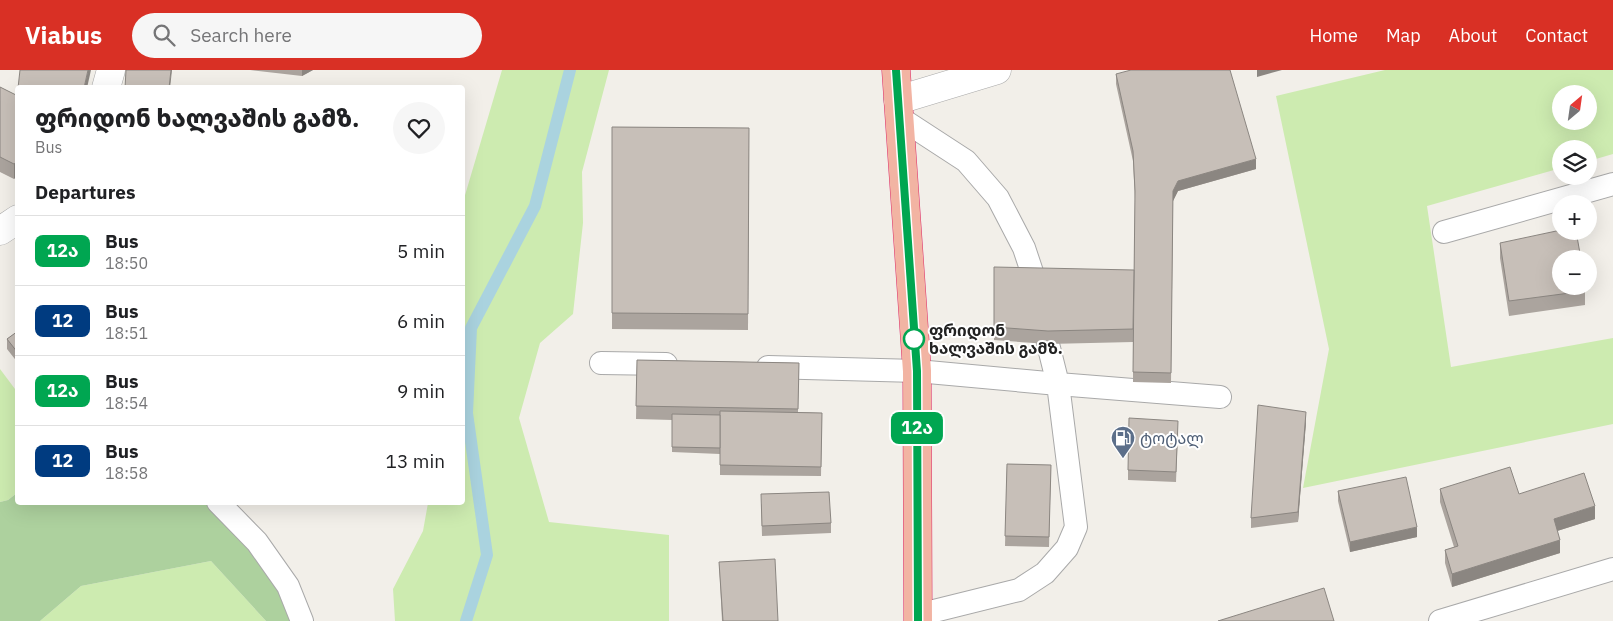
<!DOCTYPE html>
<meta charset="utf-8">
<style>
:root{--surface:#fff;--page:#f6f6f6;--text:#202124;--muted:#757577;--line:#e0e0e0;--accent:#d93025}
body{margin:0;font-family:"IBM Plex Sans","Noto Sans Georgian",sans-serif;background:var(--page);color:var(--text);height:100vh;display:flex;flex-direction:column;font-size:19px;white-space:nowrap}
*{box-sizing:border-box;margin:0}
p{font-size:16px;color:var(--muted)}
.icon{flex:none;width:28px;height:28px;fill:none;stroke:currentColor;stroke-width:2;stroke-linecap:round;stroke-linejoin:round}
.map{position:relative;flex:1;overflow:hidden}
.sheet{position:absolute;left:15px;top:15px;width:450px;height:420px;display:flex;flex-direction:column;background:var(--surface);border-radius:5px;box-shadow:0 5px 20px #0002}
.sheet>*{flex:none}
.badge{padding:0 10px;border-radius:8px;font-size:18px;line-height:32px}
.needle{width:32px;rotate:29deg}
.fabs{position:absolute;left:1552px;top:15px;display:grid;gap:10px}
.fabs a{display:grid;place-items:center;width:45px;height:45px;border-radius:50%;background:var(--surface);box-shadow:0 5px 20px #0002;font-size:25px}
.map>.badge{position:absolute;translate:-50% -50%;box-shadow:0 0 0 2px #fff}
h2{padding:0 20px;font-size:19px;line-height:45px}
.round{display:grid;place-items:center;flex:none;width:52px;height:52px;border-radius:26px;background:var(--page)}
.summary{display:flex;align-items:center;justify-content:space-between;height:85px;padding:0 20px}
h1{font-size:24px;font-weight:800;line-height:38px}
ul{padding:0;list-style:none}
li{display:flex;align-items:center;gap:15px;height:70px;padding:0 20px;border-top:1px solid var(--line)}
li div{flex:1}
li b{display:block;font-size:19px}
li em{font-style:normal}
li .badge{min-width:55px;font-weight:700;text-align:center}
header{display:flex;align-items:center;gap:30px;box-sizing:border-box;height:70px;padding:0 25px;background:var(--accent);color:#fff}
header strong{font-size:24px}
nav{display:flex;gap:28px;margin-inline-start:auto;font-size:18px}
.search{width:350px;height:45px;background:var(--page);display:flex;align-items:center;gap:12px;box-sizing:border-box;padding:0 18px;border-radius:28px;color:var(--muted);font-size:19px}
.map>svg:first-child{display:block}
.grass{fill:#cdebb0;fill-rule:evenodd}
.forest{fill:#add19e}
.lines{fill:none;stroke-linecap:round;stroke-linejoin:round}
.stream{stroke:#aad3df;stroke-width:12}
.service-casing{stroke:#a9a9a9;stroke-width:24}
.minor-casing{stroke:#a9a9a9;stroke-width:29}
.trunk-casing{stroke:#dc2a67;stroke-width:29}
.service{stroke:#fff;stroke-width:22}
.minor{stroke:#fff;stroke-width:28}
.trunk{stroke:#f2b4a3;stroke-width:28}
.wall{fill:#aba49e}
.shaded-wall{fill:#8b8681}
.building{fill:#c7bfb8;stroke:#8b8681}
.line-casing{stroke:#fff;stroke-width:11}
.line{stroke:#00a651;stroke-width:8}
.stop-dot{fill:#fff;stroke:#00a651;stroke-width:2.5}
.labels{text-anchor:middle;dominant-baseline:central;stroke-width:4;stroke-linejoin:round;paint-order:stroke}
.stop-label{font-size:16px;font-weight:bold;fill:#222;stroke:#fff;text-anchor:start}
.service-label{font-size:16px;fill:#4e5e75;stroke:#fff;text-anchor:start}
</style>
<header>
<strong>Viabus</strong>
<div class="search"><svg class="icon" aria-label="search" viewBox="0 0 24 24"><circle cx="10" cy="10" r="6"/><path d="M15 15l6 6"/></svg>Search here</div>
<nav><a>Home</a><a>Map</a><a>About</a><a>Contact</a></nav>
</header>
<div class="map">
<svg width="1613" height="551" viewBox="0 0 1613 551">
<rect width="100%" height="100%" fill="#f2efe9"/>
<g class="grass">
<polygon points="502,0 609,0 582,102 583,153 573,244 540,273 519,348 549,452 669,465 669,551 395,551 393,519 423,461 428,433 462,432 463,132"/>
<path d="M1385,0H1613V84L1589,91V79H1561V98L1427,136L1451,297L1613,268V354L1303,418L1329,279L1276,26ZM1561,24H1589V51H1561Z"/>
<polygon points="0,299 15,319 18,317 17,423 8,430 0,432"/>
<polygon points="211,491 266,551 40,551 81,516"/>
</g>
<polygon class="forest" points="17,423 18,432 218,433 302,551 266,551 211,491 81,516 40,551 0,551 0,432 8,430"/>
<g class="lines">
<polyline class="stream" points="466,551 487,485 467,343 471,258 535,136 570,0"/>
<defs>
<g id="service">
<polyline points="900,48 966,91 998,128 1024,178 1035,211"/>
<polyline points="1444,162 1613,114"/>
<polyline points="1048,274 1058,314 1220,327"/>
<polyline points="601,293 666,294"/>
<polyline points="768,297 917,301 1058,314 1076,457 1067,478 1045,503 1019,520 918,545"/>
<polyline points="218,432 257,472 288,516 302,551"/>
<polyline points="1440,551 1613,499"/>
</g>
<g id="minor">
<polyline points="106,18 111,0"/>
<polyline points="898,30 997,0"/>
<polyline points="0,161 18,149"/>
</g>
<polyline id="trunk" points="896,0 917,301 918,551"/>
</defs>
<use href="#service" class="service-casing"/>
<use href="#minor" class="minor-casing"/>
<use href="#trunk" class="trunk-casing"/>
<use href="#service" class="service"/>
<use href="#minor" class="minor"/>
<use href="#trunk" class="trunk"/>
</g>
<g class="wall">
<polygon points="250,0 313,0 302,6"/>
<polygon points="1116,4 1256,99 1178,121 1173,131 1171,313 1133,312 1133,272 1048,274 994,270 994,257 1134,200 1135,129 1133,91 1116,14"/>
<polygon points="0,17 17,26 14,109 0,102"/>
<polygon points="612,57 749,58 748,260 612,259"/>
<polygon points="1500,173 1585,221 1585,235 1509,246 1500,188"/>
<polygon points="18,261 18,293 7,279 7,269"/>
<polygon points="637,290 799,293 798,342 822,343 821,406 720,405 720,384 672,382 672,350 636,349"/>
<polygon points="1306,352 1298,452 1251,458 1251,448"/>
<polygon points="1178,360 1176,412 1128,410 1128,400"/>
<polygon points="1007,394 1051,395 1049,477 1005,476"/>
<polygon points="1440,419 1519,424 1595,449 1557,461 1560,483 1452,517 1445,493 1445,480 1454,477 1440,432"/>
<polygon points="1338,421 1417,467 1350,482 1338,431"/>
<polygon points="761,434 831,453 831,463 762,466"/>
<polygon points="719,492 778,551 722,551"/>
</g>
<g class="shaded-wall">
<polygon points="88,0 91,0 87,18 84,18"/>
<polygon points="171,0 172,0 170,18 169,18"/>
<polygon points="302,0 313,0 302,6"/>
<polygon points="1257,0 1282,0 1257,7"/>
<polygon points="1256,89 1256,99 1178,121 1173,131 1171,313 1173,121 1178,111"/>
<polygon points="18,91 18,106 14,109 14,94"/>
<polygon points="1306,342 1306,352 1298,452 1298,442"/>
<polygon points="1595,436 1595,449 1554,462 1554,449"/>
<polygon points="1417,457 1417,467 1350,482 1350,472"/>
<polygon points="1560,470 1560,483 1452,517 1452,504"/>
</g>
<g class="building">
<polygon points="20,0 88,0 84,18 18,18"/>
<polygon points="126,0 171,0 169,18 125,18"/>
<polygon points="1131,0 1230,0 1256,89 1178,111 1173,121 1171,303 1133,302 1135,121 1133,81 1116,4"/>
<polygon points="0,17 18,26 18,91 14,94 0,87"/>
<polygon points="612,57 749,58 748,244 612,243"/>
<polygon points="1561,160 1561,161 1576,161 1581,189 1561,189 1561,216 1585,216 1585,221 1509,231 1500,173"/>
<polygon points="994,197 1134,200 1133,259 1048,261 994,257"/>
<polygon points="18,261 18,283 7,269"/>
<polygon points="637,290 799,293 798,339 636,336"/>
<polygon points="1258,335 1306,342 1298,442 1251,448"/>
<polygon points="720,341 822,343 821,397 720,395"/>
<polygon points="672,344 720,345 720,378 672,377"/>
<polygon points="1129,348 1178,351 1176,402 1128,400"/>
<polygon points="1007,394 1051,395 1049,467 1005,466"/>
<polygon points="1510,397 1519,424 1584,403 1595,436 1554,449 1560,470 1452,504 1445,480 1458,476 1440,419"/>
<polygon points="1406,407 1417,457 1350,472 1338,421"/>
<polygon points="829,422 831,453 762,456 761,424"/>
<polygon points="775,489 778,551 723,551 719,492"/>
<polygon points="1324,518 1334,551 1218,551"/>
</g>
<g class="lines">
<defs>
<polyline id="line" points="896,0 917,301 918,551"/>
</defs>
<use href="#line" class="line-casing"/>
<use href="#line" class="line"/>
</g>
<defs>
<symbol id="fuel-pin" viewBox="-11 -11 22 30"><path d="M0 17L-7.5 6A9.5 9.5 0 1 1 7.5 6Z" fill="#5c6f8a" stroke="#fff"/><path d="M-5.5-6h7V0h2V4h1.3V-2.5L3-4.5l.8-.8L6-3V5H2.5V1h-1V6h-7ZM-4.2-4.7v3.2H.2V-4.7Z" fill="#fff"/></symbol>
</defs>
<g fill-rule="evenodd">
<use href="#fuel-pin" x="1109" y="354" width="28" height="38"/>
</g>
<circle class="stop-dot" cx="914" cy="269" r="10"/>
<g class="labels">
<g class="stop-label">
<text x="929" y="260">ფრიდონ<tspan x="929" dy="18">ხალვაშის გამზ.</tspan></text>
</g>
<g class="service-label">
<text x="1140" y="368">ტოტალ</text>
</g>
</g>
</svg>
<div class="fabs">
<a><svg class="needle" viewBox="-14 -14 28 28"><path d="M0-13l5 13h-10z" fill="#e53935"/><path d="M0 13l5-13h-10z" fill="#757577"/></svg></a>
<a><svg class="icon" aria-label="layers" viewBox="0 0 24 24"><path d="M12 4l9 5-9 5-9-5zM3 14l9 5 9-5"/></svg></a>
<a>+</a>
<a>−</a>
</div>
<b class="badge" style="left:917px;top:358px;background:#00a651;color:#fff">12ა</b>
<section class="sheet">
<div class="summary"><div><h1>ფრიდონ ხალვაშის გამზ.</h1><p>Bus</p></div><a class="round"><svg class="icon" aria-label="heart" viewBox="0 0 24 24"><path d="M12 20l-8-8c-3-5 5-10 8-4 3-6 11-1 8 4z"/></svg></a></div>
<h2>Departures</h2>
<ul>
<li><span class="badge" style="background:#00a651;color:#fff">12ა</span><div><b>Bus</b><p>18:50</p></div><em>5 min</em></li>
<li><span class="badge" style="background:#003b80;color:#fff">12</span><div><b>Bus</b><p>18:51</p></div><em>6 min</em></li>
<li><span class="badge" style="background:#00a651;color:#fff">12ა</span><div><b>Bus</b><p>18:54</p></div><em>9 min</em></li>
<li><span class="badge" style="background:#003b80;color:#fff">12</span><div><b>Bus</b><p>18:58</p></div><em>13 min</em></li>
</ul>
</section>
</div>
